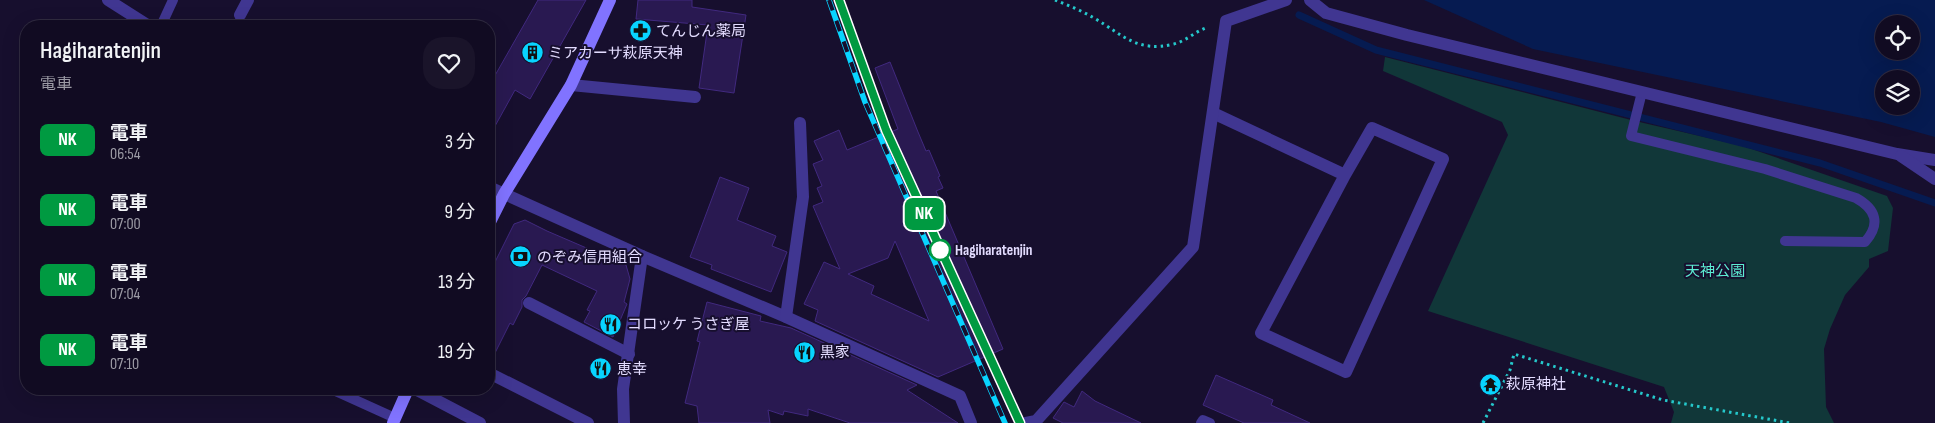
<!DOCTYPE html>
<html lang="ja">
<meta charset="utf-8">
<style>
:root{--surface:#110b22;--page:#1a142a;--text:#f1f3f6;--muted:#9c9ba5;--line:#302b40}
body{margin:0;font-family:"Sofia Sans Condensed","Noto Sans JP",sans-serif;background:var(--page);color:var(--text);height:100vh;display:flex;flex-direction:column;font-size:19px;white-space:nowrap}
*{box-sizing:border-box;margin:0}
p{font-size:16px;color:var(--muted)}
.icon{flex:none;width:28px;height:28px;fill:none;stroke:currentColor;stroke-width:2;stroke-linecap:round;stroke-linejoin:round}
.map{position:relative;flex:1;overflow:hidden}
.side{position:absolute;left:20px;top:20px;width:475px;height:375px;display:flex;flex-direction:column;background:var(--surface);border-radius:20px;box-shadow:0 5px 20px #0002,0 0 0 1px var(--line)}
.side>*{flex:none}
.badge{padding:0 10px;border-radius:8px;font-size:18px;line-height:32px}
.buttons{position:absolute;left:1875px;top:15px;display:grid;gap:10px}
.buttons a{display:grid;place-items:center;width:45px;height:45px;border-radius:50%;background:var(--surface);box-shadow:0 5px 20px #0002,0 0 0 1px var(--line);font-size:25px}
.map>.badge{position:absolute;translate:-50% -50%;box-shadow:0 0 0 2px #fff}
.round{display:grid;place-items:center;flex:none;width:52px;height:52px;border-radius:20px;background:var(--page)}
.summary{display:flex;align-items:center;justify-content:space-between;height:85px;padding:0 20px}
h1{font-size:24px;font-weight:600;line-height:38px}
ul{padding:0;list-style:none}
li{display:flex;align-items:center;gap:15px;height:70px;padding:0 20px}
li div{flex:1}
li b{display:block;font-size:19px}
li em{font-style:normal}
li .badge{min-width:55px;font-weight:700;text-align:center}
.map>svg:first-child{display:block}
.green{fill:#113739}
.water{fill:#061b51;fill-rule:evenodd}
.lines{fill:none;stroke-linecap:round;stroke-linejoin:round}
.stream{stroke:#061b51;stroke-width:7}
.building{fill:#291951;stroke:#41297f;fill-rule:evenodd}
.path{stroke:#25c8cb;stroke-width:3;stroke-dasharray:2.5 4;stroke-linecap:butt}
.lane{stroke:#403691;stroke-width:10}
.street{stroke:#403691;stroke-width:12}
.secondary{stroke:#8173ff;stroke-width:12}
.rail-casing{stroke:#08d4ff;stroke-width:5.5}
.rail{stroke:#170f2e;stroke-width:4;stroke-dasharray:11;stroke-linecap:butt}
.line-casing{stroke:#fff;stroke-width:11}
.line{stroke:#009a41;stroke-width:8}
.stop-dot{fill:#fff;stroke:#009a41;stroke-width:2.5}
.labels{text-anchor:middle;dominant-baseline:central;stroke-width:4;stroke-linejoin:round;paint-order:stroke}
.poi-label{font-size:15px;fill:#e3dcff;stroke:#170f2e;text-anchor:start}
.stop-label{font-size:15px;font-weight:bold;fill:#e3dcff;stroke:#170f2e;text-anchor:start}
.park-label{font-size:15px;fill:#5cecd3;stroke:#170f2e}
</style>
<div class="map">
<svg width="1935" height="423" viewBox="0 0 1935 423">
<rect width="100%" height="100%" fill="#170f2e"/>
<polygon class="green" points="1385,57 1635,121 1743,146 1887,196 1893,208 1888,251 1869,259 1869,267 1845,295 1830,329 1824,349 1826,407 1834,423 1671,423 1674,412 1664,387 1428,311 1508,135 1502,122 1383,71"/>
<path class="water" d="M1424,0H1935V137L1881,122L1533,49ZM1884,24H1911V51H1884ZM1884,79H1911V106H1884Z"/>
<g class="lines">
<polyline class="stream" points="1299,15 1376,50 1820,163 1935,203"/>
</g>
<g class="building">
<polygon points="538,0 586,0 530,99 515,90 489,137 489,86"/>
<polygon points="638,0 692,0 692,7 746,15 734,93 699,88 708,25 636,19"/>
<path d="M890,62L918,132L926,151L929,150L940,176L938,177L943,188L936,191L1003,349L938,377L815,321L818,310L804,304L824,262L840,269L813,206L823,202L817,188L822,186L813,164L823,160L814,141L839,130L847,150L898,129L875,68ZM895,241L929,321L871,294L874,286L848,274L888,258Z"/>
<polygon points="720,177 749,188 737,220 776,236 772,246 787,252 771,292 711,269 712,265 690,257"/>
<polygon points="525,220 547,231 626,265 630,279 624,302 627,304 613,337 584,322 590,311 587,310 597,291 542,265 526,296 522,300 522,307 513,325 510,323 489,365 489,274 514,224"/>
<polygon points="707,302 761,316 760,321 791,328 917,385 907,390 958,423 850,423 808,409 808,416 784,411 783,415 768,410 770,423 699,423 697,406 685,403 700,342 697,341"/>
<polygon points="1216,375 1273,400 1271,405 1310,423 1244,423 1203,405"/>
<polygon points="1082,391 1095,401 1141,423 1063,423 1053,418 1064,402 1074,407"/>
</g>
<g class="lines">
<g class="path">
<path d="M1055,0C1068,5 1082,11 1094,18C1123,35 1137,53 1174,44C1186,41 1196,31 1208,27"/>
<polyline points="1483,423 1510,370 1514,354 1663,400 1790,423"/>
</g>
<g class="lane">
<polyline points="161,26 173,0"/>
<path d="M1642,92L1631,136L1765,169L1856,198C1876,209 1881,224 1865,242L1785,241"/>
<polyline points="331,389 395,418"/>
<polyline points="1201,423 1203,420 1210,423"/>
</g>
<g class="street">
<polyline points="108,0 149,26"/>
<polyline points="1310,0 1326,13 1407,35 1897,154 1935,160"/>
<polyline points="240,15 248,0"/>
<polyline points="571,85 695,97"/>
<polyline points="1213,113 1345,175 1372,128 1443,159 1346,372 1261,333 1345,175"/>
<polyline points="1901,156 1935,179"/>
<polyline points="489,187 642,256 786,317 960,396 971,423"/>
<polyline points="529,303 629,354"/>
<polyline points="786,317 803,197 800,123"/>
<polyline points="489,373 588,423"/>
<polyline points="415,389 480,423"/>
<polyline points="624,423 623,389 642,256"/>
<polyline points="1026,423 1036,421 1193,247 1226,21 1286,0"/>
</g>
<g class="secondary">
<polyline points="489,224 504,194 571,85 610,0"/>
<polyline points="393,423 408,389"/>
</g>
<defs>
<g id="rail">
<polyline points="829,0 865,102 1005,423"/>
<polyline points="839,0 886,130 1020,423"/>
</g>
</defs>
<use href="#rail" class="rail-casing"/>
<use href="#rail" class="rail"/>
</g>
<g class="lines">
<defs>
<polyline id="line" points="839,0 886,130 1020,423"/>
</defs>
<use href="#line" class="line-casing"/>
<use href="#line" class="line"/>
</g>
<defs>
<symbol id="pharmacy-disc" viewBox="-11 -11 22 22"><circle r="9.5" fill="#08d4ff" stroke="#170f2e"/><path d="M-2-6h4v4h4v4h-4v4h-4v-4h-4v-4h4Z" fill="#111"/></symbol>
<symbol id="building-disc" viewBox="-11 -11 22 22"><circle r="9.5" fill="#08d4ff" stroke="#170f2e"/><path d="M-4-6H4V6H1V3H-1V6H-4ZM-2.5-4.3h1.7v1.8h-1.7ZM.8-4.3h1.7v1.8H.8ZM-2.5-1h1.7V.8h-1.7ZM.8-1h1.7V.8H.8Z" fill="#111"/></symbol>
<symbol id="bank-disc" viewBox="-11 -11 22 22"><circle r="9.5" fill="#08d4ff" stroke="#170f2e"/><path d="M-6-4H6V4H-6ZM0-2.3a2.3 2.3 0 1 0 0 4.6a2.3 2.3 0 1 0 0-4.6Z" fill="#111"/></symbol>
<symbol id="restaurant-disc" viewBox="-11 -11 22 22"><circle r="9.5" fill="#08d4ff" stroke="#170f2e"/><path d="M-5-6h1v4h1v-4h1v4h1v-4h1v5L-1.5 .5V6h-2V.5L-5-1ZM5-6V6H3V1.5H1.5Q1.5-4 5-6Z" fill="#111"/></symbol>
<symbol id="temple-disc" viewBox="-11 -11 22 22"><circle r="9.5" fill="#08d4ff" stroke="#170f2e"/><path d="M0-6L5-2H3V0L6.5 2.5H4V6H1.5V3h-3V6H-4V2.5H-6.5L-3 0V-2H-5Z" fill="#111"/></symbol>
</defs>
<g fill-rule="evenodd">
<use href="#pharmacy-disc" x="628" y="18" width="25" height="25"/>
<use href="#building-disc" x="520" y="40" width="25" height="25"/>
<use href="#bank-disc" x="508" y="244" width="25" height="25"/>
<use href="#restaurant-disc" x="598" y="312" width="25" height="25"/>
<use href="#restaurant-disc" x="792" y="340" width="25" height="25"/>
<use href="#restaurant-disc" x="588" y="356" width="25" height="25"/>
<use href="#temple-disc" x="1478" y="372" width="25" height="25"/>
</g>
<circle class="stop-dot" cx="940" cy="250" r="10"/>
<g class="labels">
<g class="poi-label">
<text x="656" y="31">てんじん薬局</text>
<text x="548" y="53">ミアカーサ萩原天神</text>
<text x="537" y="257">のぞみ信用組合</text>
<text x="627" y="324">コロッケ うさぎ屋</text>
<text x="820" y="352">黒家</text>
<text x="617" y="369">恵幸</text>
<text x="1506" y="384">萩原神社</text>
</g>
<g class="stop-label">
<text x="955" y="250">Hagiharatenjin</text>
</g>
<g class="park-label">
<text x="1715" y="271">天神公園</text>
</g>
</g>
</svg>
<div class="buttons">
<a><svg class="icon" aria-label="locate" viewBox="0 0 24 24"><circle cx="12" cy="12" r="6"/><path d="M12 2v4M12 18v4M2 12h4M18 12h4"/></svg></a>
<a><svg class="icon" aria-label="layers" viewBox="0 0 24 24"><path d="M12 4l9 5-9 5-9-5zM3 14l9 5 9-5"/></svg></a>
</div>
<b class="badge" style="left:924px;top:214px;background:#009a41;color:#fff">NK</b>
<section class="side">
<div class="summary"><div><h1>Hagiharatenjin</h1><p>電車</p></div><a class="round"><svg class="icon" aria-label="heart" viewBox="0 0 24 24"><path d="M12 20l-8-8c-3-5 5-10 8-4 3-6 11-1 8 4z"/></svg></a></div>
<ul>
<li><span class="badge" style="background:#009a41;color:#fff">NK</span><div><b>電車</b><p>06:54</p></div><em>3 分</em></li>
<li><span class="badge" style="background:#009a41;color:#fff">NK</span><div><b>電車</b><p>07:00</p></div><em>9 分</em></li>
<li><span class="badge" style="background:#009a41;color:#fff">NK</span><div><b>電車</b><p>07:04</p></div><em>13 分</em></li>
<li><span class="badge" style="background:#009a41;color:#fff">NK</span><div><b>電車</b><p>07:10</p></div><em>19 分</em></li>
</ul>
</section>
</div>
